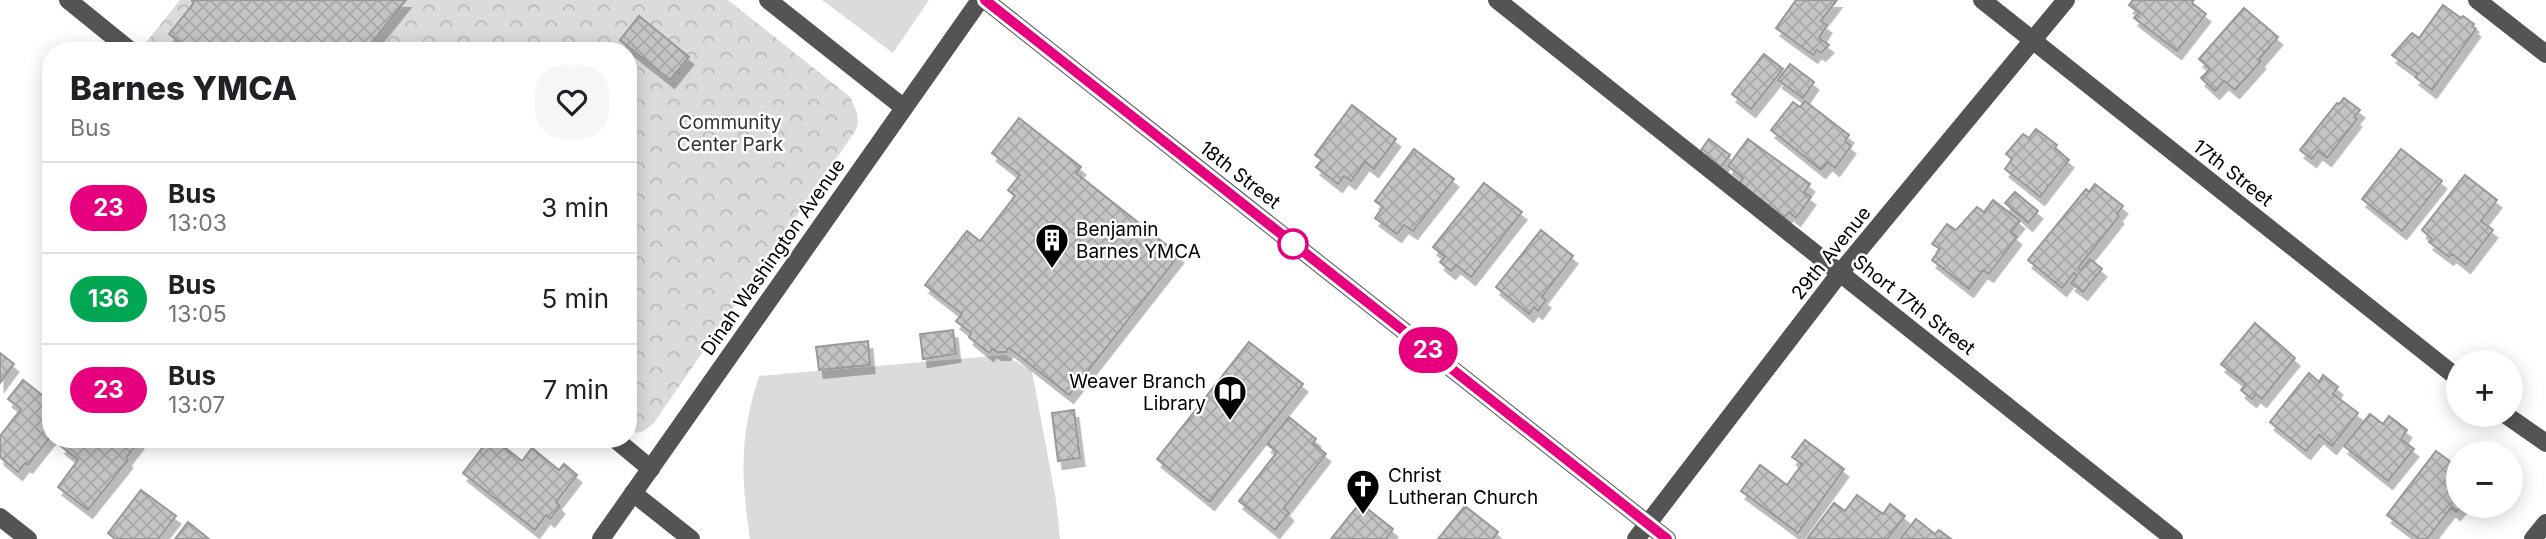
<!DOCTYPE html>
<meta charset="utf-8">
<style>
:root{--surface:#fff;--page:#f6f6f6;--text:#202124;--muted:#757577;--line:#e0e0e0}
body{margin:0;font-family:Inter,sans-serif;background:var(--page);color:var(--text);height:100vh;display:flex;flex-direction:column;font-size:26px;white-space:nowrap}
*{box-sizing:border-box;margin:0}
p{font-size:23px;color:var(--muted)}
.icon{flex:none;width:38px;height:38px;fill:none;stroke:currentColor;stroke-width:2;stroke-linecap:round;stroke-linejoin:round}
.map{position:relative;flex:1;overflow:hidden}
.side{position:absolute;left:42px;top:42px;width:595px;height:406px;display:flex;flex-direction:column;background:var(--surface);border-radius:28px;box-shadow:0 4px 18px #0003}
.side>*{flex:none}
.badge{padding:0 14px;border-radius:23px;font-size:24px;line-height:46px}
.tools{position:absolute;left:2446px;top:350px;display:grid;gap:14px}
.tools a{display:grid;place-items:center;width:77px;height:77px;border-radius:50%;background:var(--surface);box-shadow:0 4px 18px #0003;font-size:35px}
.map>.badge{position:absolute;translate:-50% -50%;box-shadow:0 0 0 4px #fff}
.round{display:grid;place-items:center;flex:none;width:74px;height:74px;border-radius:28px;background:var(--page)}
.head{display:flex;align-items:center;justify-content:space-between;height:119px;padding:0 28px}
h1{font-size:33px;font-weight:800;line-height:52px}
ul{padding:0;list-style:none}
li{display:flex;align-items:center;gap:21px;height:91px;padding:0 28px;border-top:2px solid var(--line)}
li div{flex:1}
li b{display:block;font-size:26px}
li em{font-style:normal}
li .badge{min-width:77px;font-weight:700;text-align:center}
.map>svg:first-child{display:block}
.grass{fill:#dbdbdb}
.forest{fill:url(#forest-crowns)}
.building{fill:url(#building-cross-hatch);stroke:#989898;stroke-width:2;filter:url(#shadow)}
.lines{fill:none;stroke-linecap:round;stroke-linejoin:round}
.minor{stroke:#545454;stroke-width:18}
.line-casing{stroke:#fff;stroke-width:16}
.line{stroke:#e6007e;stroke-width:10}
.stop-dot{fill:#fff;stroke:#e6007e;stroke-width:3.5}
.labels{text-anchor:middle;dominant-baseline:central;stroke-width:5;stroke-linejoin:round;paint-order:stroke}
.park-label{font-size:19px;fill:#323232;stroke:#fff}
.street-label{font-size:19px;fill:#000;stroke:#fff}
.poi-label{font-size:19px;fill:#000;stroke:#fff;text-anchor:start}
</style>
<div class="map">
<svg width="2546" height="539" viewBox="0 0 2546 539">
<defs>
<pattern id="forest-crowns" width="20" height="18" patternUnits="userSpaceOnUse" patternTransform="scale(1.75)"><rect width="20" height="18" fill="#dbdbdb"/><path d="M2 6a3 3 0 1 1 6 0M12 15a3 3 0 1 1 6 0" fill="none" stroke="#bababa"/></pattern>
<pattern id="building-cross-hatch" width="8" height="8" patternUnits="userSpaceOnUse" patternTransform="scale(1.75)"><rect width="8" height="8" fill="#c4c4c4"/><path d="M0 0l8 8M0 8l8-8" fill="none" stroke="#a7a7a7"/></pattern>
<filter id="shadow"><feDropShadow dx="4.5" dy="8" stdDeviation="0" flood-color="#0004"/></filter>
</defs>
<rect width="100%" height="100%" fill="#fff"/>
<g class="grass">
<polygon points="822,0 929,0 893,53"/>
<path d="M1005,355L1032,371L1056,500L1060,539H750C741,476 739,438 759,376Z"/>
</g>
<polygon class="forest" points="180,0 728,0 850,97 857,113 858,123 856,130 653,424 642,432 629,433 628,51 148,51 143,46"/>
<g class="building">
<polygon points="192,0 406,0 365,51 298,51 295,48 292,51 191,51 169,34 193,4"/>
<polygon points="1796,0 1837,0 1821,21 1827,25 1819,38 1829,45 1821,53 1817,50 1813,55 1776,28"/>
<polygon points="2133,0 2194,0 2192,3 2206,14 2177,51 2134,18 2139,13 2129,5"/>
<polygon points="2443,5 2461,18 2463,16 2474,24 2472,26 2476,29 2432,90 2415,77 2418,74 2392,55 2412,33 2419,38"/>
<polygon points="2244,8 2278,37 2259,59 2261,61 2235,90 2224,81 2215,91 2201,78 2210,69 2199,59"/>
<polygon points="639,16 689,57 670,80 620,40"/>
<polygon points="1764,54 1783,69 1751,109 1732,94"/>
<polygon points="1790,64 1814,82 1803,98 1778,80"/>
<polygon points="2344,98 2360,110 2354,117 2357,119 2327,158 2318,151 2312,159 2300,150 2337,103 2339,104"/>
<polygon points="1805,101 1849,135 1845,141 1851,146 1835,168 1828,162 1821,170 1771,130 1793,102 1800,107"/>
<polygon points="1352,105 1396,139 1374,169 1365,162 1351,181 1344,176 1338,184 1316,167 1322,160 1315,155"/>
<polygon points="1019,118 1081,167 1076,173 1179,255 1069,395 1009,348 1006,352 997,352 992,349 989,353 969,337 971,333 956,321 962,314 925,285 967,231 980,241 1015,196 1008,190 1020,175 992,153"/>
<polygon points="2036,129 2057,145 2055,148 2069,160 2040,197 2005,169 2012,159 2006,154 2023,134 2029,138"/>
<polygon points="1709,139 1730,155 1720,168 1699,153"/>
<polygon points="1748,139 1810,184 1804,192 1811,197 1796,218 1789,212 1783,219 1738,185 1743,178 1728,166"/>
<polygon points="1414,149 1454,179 1413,231 1404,225 1397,234 1375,218 1383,207 1375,201"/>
<polygon points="2401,149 2442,181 2402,231 2362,199"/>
<polygon points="2465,175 2497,200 2481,221 2493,230 2466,265 2452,254 2449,257 2429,242 2432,239 2422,230"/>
<polygon points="1484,183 1522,212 1471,277 1456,265 1451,271 1440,262 1445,257 1433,247"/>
<polygon points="2095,184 2123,206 2117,214 2119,216 2078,268 2081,270 2090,259 2102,269 2083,292 2071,283 2077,276 2074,273 2062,288 2028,260 2086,189 2089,192"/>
<polygon points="2015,192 2038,211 2028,223 2005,203"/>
<polygon points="1993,200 2020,221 2011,232 2017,237 1989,274 1983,270 1969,289 1932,260 1940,249 1932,244 1947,224 1956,230 1977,207 1984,212"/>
<polygon points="1541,230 1573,256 1542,297 1546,300 1538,311 1534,307 1529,314 1496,287"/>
<polygon points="2255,323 2295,358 2262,399 2256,394 2252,399 2241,390 2246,384 2221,364"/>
<polygon points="953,330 956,354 923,359 920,334"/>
<polygon points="868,341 870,365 819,370 816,347"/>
<polygon points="1249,342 1303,384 1210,502 1157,459"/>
<polygon points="0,353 14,364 0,383"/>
<polygon points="2309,373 2319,382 2323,375 2338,387 2333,394 2358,413 2332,446 2319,435 2306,451 2270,422"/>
<polygon points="23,380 51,402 51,436 28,465 25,463 18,472 0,457 0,436 21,409 8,399"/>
<polygon points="1074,410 1080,458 1058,461 1052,413"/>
<polygon points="2370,414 2383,424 2389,416 2407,430 2401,439 2414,449 2388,481 2344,446"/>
<polygon points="1289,417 1316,439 1313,443 1326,454 1284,508 1289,513 1275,530 1239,501 1277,452 1267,444"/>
<polygon points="66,439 137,439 139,441 126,458 128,460 88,510 58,487 78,460 61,446"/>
<polygon points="489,439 494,439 522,461 532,448 559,470 564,464 577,475 556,502 560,506 550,519 546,515 535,530 463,473"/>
<polygon points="1805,440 1844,469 1798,533 1741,491 1760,465 1787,485 1802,464 1792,457"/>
<polygon points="2436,451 2459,468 2459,506 2461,506 2456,512 2451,508 2427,539 2419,539 2387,515"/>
<polygon points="141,490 176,516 158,539 115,539 108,533"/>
<polygon points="1857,495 1883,514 1890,504 1905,516 1887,539 1807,539 1834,503 1845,511"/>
<polygon points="1360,503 1393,529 1386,539 1331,539"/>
<polygon points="1465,506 1498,532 1493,539 1438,539"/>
<polygon points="1916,519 1935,534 1939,530 1951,539 1900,539"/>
<polygon points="188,522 209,539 175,539"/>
</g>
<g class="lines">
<g class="minor">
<polyline points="68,0 131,51"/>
<polyline points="768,0 903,107"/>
<polyline points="985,0 1667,539"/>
<polyline points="1497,0 2174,539"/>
<polyline points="1982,0 2459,379"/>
<polyline points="2477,0 2546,54"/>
<polyline points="2506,415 2546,443"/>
<polyline points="615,439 651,469"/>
<polyline points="633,493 691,539"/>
<polyline points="0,517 28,539"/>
<polyline points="601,539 980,0"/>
<polyline points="1636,539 1840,273 2066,0"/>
<polyline points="2533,539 2546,523"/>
</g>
</g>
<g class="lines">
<defs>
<polyline id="line" points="985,0 1667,539"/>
</defs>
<use href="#line" class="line-casing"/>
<use href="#line" class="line"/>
</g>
<defs>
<symbol id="building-pin" viewBox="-11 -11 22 30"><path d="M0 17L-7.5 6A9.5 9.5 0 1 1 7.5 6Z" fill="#000" stroke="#fff"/><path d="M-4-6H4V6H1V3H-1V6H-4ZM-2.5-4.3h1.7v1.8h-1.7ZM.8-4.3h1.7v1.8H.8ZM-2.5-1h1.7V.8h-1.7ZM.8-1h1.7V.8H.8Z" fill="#fff"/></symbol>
<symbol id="library-pin" viewBox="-11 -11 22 30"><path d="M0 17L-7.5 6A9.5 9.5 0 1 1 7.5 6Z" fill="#000" stroke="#fff"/><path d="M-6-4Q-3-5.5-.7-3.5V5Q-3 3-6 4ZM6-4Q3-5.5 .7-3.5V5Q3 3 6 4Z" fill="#fff"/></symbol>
<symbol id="church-pin" viewBox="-11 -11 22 30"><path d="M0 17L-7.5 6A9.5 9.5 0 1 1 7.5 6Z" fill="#000" stroke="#fff"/><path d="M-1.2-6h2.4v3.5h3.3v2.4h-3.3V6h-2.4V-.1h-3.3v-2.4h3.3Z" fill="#fff"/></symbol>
</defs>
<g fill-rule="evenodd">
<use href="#building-pin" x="1033" y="221" width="38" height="52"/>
<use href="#library-pin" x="1211" y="373" width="38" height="52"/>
<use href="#church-pin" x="1344" y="467" width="38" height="52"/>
</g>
<circle class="stop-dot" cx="1293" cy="244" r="14"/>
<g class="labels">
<g class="park-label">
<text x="730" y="122">Community<tspan x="730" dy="22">Center Park</tspan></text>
</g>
<g class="street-label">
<text transform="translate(2233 173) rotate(38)">17th Street</text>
<text transform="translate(1240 175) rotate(38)">18th Street</text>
<text transform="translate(1831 253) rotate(-51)">29th Avenue</text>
<text transform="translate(773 257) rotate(-55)">Dinah Washington Avenue</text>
<text transform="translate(1914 305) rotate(38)">Short 17th Street</text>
</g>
<g class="poi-label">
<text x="1076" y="229">Benjamin<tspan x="1076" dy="22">Barnes YMCA</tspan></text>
<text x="1206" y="381" text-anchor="end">Weaver Branch<tspan x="1206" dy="22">Library</tspan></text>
<text x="1388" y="475">Christ<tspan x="1388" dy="22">Lutheran Church</tspan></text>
</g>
</g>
</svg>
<div class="tools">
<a>+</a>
<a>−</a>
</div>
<b class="badge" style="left:1428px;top:350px;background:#e6007e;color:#fff">23</b>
<section class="side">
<div class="head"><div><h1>Barnes YMCA</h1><p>Bus</p></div><a class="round"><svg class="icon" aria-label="heart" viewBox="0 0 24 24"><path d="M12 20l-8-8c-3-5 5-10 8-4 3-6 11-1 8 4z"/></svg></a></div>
<ul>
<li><span class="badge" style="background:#e6007e;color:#fff">23</span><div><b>Bus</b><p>13:03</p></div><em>3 min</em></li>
<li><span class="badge" style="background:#00a651;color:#fff">136</span><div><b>Bus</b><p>13:05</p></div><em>5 min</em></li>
<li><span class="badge" style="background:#e6007e;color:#fff">23</span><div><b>Bus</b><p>13:07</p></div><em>7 min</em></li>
</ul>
</section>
</div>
